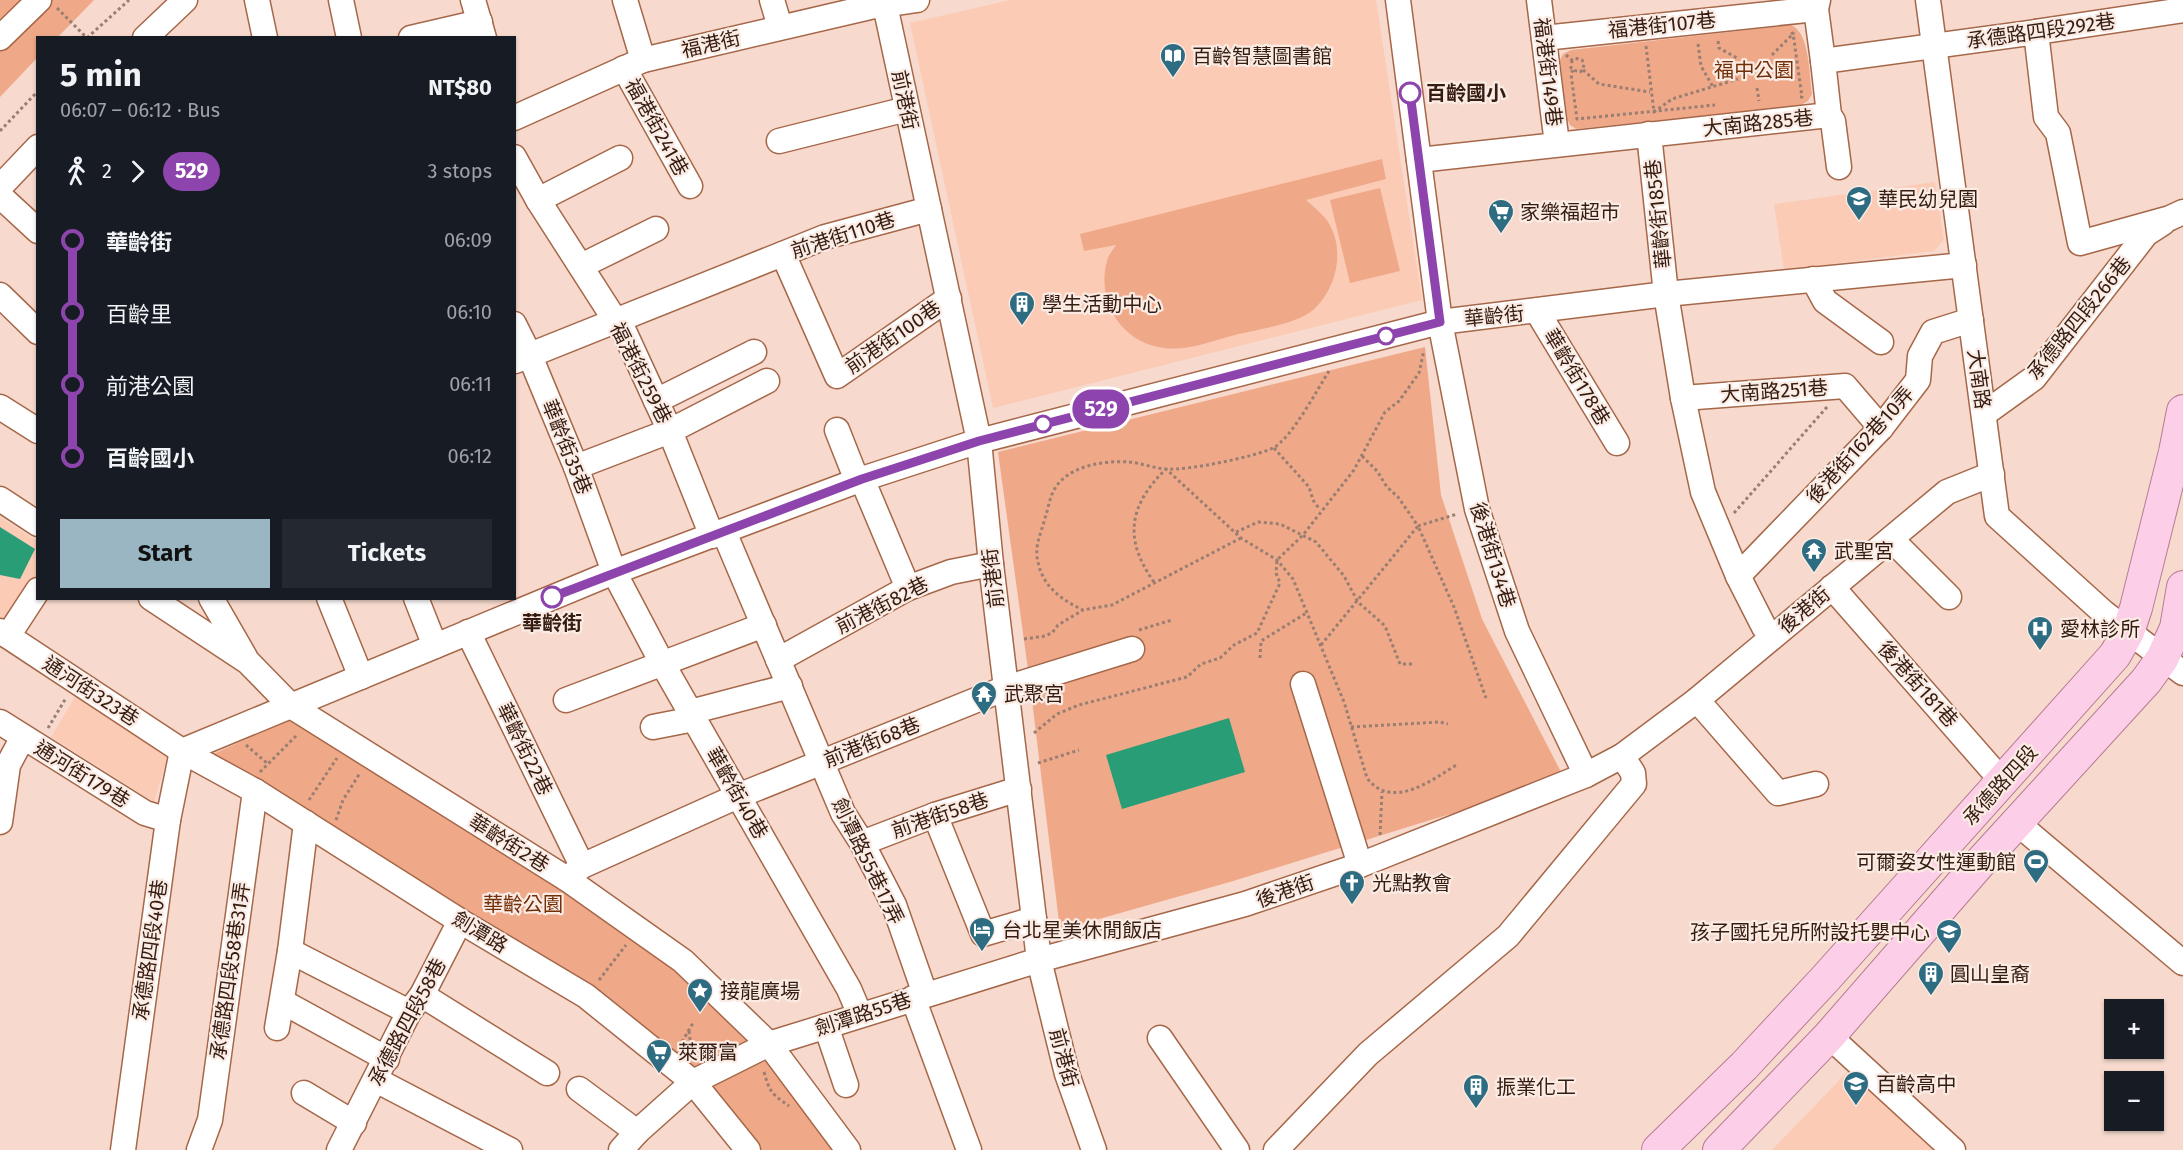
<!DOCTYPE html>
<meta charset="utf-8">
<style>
:root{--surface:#171b24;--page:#242831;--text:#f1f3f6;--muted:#9ea1a6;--accent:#99b6c2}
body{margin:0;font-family:"Fira Sans","Noto Sans TC",sans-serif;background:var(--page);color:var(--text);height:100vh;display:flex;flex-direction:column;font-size:22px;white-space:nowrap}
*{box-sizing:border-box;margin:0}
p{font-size:20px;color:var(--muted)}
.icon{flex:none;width:33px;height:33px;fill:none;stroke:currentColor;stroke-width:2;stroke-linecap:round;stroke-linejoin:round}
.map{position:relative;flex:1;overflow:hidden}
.drawer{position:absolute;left:36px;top:36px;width:480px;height:564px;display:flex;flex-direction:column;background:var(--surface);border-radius:0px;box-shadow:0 2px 4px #0004}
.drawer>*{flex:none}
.badge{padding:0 12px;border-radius:20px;font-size:21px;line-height:39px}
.tools{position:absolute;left:2104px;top:999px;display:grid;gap:12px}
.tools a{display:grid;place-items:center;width:60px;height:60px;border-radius:0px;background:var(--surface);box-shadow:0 2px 4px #0004;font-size:30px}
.map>.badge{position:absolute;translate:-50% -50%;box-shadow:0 0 0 3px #fff}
.legs{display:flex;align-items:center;gap:9px;height:66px;padding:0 24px;font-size:20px}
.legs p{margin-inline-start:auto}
.overview{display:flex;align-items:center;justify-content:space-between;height:102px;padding:0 24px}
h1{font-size:33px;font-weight:700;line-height:45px}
.primary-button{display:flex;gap:12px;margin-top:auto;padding:12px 24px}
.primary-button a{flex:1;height:69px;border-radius:0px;background:var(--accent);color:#111;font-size:24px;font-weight:700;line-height:69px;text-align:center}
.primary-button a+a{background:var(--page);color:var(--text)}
ul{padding:0 24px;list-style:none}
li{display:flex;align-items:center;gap:21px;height:72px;font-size:22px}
li i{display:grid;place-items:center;width:9px;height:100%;margin:0 8px;background:currentColor}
li i::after{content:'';width:15px;height:15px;margin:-8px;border:4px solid;border-radius:50%;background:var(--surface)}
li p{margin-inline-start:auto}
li:first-child i{background:linear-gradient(#0000 50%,currentColor 0)}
li:last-child i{background:linear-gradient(currentColor 50%,#0000 0)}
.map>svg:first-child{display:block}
.built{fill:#fbcbb6}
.green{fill:#efa989}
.water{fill:#299d76}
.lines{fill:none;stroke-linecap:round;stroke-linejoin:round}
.minor-casing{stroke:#a66749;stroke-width:27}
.major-casing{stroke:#b57b91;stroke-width:34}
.path{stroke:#9a7e72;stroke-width:3;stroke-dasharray:3 3;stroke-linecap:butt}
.minor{stroke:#fff;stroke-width:24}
.major{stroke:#fccee7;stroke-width:32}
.line-1-casing{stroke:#fff;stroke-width:14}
.line-1{stroke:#8e44ad;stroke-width:9}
.stop-1-dot{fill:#fff;stroke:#8e44ad;stroke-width:3}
.labels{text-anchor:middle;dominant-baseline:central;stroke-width:4.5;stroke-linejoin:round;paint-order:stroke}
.street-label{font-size:20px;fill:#361c10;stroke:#faebe4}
.poi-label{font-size:20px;fill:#361c10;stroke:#faebe4;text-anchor:start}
.park-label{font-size:20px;fill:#722f07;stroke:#faebe4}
.stop-label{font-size:20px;font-weight:bold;fill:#361c10;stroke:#faebe4;text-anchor:start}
</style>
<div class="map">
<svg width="2183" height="1150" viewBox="0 0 2183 1150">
<rect width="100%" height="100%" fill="#f7dacd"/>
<g class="built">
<polygon points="1010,0 1376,0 1422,300 993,408 910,23"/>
<polygon points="1935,182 1944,240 1934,251 1784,270 1774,204"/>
<polygon points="0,517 37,541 37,583 11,624 0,617"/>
<polygon points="80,689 169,752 154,802 51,737"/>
<polygon points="1855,1064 1942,1150 1772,1150"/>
</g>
<g class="green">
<polygon points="0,0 94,0 58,37 38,38 37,58 0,97"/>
<path d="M1791,25C1810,33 1809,74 1812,94L1808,101L1800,106L1576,129L1570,125L1567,119L1560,60L1563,54L1571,50Z"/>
<path d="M1382,159L1386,179L1306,200C1313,206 1320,212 1326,219C1346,246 1338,288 1313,310C1297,324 1256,330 1235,335C1212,341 1188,351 1164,348C1121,343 1096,301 1107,261C1108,255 1113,250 1116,245L1084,251L1080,234Z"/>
<polygon points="1380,188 1400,271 1350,283 1330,200"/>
<polygon points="1425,347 1441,495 1482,619 1561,772 1505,799 1437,818 1230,882 1060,930 1030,684 998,452"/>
<polygon points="291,719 564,884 688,981 750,1039 690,1069 211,755"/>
<polygon points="770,1059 839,1150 759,1150 708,1085"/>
</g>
<g class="water">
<polygon points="0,527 35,549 20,579 0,575"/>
<polygon points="1229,718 1245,772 1122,809 1106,755"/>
</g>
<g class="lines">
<defs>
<g id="minor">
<polyline points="257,0 265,38"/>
<polyline points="341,0 349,38"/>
<polyline points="473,0 484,38"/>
<polyline points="625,0 643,60"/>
<polyline points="772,0 780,27"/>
<polyline points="1398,0 1440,322 1477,509 1517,631 1586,775"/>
<polyline points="1539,0 1557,144"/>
<polyline points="1818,0 1816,9 1823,61"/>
<polyline points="1928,0 1997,516 2103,612 2183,673"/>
<polyline points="885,5 979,441 991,564 1039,960 1067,1074 1094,1150"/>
<polyline points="2036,32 2046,117 2058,133 2080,243 2170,218 2183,212"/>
<polyline points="0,38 39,0"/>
<polyline points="145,38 185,0"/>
<polyline points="411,38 480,22"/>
<polyline points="1544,38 1816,9"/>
<polyline points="624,68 690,186"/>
<polyline points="1829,115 1833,121 1839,167"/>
<polyline points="514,118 643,60 870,7 917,0"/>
<polyline points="1649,134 1666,294 1683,398 1703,492 1738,576 1764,627 1772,637"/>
<polyline points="779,141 907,109"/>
<polyline points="514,157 538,200 615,320 623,329 670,431 712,536"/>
<polyline points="1419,160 1829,115 1823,61 2036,32 2183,10"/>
<polyline points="0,187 38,147"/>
<polyline points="0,196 38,231"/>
<polyline points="538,200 620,158"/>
<polyline points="783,254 837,376 949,298"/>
<polyline points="581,266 656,229"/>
<polyline points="1813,279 1825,301 1881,342"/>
<polyline points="0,295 38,332"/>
<polyline points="1537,311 1617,443"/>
<polyline points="514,324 530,356 576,467 614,572 662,663 849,989 860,1015"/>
<polyline points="515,361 825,237 929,209"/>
<polyline points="1683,398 1845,386 1881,428"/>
<polyline points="656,401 754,352"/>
<polyline points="0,407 38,431"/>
<polyline points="1984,414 2034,378 2146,234 2163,223"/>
<polyline points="837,430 854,473 862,479 908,588"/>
<polyline points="576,467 670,431 767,381"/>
<polyline points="0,499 38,524"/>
<polyline points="724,532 843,813 862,843 894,905 925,994"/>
<polyline points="1891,539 1949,597"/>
<polyline points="1738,576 1881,428 1918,380 1920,356 1933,332 1971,320"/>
<polyline points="1832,587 2003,782"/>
<polyline points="151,598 248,662 291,706 567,879 683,961 769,1044 848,1150"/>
<polyline points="211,598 245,657"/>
<polyline points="329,598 361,677"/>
<polyline points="416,598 435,646"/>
<polyline points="0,631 182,751 255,791 460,921 586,996 693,1082 748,1150"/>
<polyline points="468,632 582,866"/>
<polyline points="8,636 38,590"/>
<polyline points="778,660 908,588 951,572 991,564"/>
<polyline points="1303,684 1360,865"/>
<polyline points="566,700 764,625"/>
<polyline points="1697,700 1778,793 1816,784"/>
<polyline points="690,712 790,686"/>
<polyline points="0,722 145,813 168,820"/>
<polyline points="653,727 694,719"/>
<polyline points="182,751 614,572 862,479 979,441 1440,322 1666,294 1964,265"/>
<polyline points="935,815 983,934 1034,919"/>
<polyline points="0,822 8,765 23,737"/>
<polyline points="2017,823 2183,963"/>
<polyline points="862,843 935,815 1019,789"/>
<polyline points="567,879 582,866 738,796 1006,688 1132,649"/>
<polyline points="290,951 409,1012"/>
<polyline points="422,995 547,1073"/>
<polyline points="913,998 969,1150"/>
<polyline points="283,1002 387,1059"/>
<polyline points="826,1026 846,1085"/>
<polyline points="277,1028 290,951 306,823"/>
<polyline points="1829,1036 1953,1150"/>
<polyline points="1160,1038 1237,1150"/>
<polyline points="376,1080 510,1150"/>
<polyline points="579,1089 637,1132"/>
<polyline points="304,1093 354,1123"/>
<polyline points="123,1150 168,820 182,751"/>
<polyline points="199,1150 210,1120 255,791"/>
<polyline points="339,1150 409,1012 422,995 460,921"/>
<polyline points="621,1150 637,1132 693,1082 769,1044 1039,960 1245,904 1360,865 1586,775 1622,756 1697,700 1947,492 1992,474"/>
<polyline points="1276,1150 1368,1054 1508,936 1634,784 1633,773 1622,756"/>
</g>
<g id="major">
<polyline points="1658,1150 1744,1066 1825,979 2115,655 2128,632 2136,608 2175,452 2183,411"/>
<polyline points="1719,1150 1829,1036 1978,865 2146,681 2162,659 2176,628 2183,587"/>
</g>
</defs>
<use href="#minor" class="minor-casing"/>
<use href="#major" class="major-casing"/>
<g class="path">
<polyline points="57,8 87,38"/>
<polyline points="1791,34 1793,33 1802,97 1800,97"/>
<polyline points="87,38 129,0"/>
<polyline points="1718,41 1719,48 1737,58"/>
<polyline points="1698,44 1701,66 1713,87"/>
<polyline points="1646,46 1654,112 1672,99 1738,79"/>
<polyline points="1566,55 1572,60 1575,58 1582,60 1584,63 1583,70 1580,72 1573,70 1571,68 1572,60"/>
<polyline points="1772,55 1794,33"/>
<polyline points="1573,70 1571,74 1577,119 1715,105"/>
<polyline points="1583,70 1599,84 1650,92"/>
<polyline points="1757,88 1759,101"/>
<polyline points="0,131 38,91"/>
<polyline points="1274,448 1309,487 1313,500 1320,510"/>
<polyline points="1362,456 1377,471 1387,487 1398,497 1418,526 1457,514"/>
<polyline points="1734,513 1827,407"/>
<polyline points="1236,532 1258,522 1280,524 1316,542 1344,576 1358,602 1385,626 1400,664 1413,664"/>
<path d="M1241,538L1112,605L1083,610C1062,600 1043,587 1038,562C1034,546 1041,534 1045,518C1048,510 1049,500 1053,492C1065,466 1104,460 1129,462C1141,463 1153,468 1165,469C1186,471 1254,457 1273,448C1291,439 1317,390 1329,371"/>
<path d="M1154,582C1123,539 1129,505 1166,469L1241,538L1277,560L1293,579L1344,702L1367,778C1392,811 1432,780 1458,764"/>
<polyline points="1139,630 1172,620"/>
<polyline points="1024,639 1045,636 1052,633 1058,625 1083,610"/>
<polyline points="1321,645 1418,526 1454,607 1486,698"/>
<polyline points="1260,658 1261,641 1308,612"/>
<polyline points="1351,727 1440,722 1448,724"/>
<polyline points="48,728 66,698"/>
<polyline points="1034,733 1057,714 1079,705 1187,677 1201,664 1220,658 1234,645 1257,633 1280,583 1276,573 1277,560 1303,535 1354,470 1385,412 1399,401 1419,373 1424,350"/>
<polyline points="246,745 268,764"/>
<polyline points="1038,763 1079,750"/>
<polyline points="260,772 298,734"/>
<polyline points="309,800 337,758"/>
<polyline points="336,820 343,800 360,773"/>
<polyline points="1380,835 1382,792"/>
<polyline points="599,980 626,945"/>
<polyline points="689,1031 692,1056"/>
<polyline points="679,1047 693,1023"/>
<path d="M764,1072C770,1093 772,1094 789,1106"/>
</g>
<use href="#minor" class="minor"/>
<use href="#major" class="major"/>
</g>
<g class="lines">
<defs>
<polyline id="line-1" points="552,597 862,479 979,441 1440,322 1410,93"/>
</defs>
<use href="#line-1" class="line-1-casing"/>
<use href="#line-1" class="line-1"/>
</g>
<defs>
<symbol id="library-pin" viewBox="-11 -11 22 30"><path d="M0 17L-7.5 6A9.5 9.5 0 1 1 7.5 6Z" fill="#2e6c82" stroke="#faebe4"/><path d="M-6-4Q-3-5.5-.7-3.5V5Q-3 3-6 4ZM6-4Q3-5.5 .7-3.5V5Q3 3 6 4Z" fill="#fff"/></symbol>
<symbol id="school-pin" viewBox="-11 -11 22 30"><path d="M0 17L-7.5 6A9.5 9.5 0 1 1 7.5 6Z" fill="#2e6c82" stroke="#faebe4"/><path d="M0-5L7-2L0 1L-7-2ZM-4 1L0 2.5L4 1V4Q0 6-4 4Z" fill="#fff"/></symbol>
<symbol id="supermarket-pin" viewBox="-11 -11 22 30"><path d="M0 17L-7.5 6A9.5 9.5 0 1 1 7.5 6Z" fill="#2e6c82" stroke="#faebe4"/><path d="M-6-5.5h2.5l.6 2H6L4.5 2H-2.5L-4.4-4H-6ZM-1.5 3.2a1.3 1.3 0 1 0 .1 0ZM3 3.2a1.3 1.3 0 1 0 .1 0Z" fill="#fff"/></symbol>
<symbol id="building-pin" viewBox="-11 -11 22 30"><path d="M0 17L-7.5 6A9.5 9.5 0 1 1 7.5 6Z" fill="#2e6c82" stroke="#faebe4"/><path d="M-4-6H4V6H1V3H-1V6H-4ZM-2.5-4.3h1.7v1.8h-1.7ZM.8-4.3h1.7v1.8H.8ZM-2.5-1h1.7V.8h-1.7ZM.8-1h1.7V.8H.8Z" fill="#fff"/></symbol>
<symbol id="temple-pin" viewBox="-11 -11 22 30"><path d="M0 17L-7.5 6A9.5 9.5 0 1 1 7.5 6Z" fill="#2e6c82" stroke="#faebe4"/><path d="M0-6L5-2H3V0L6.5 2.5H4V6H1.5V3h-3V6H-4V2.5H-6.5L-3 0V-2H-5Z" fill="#fff"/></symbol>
<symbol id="hospital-pin" viewBox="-11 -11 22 30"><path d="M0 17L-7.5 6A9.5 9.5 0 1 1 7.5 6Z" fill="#2e6c82" stroke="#faebe4"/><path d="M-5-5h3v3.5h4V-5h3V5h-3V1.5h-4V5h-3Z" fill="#fff"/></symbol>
<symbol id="stadium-pin" viewBox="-11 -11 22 30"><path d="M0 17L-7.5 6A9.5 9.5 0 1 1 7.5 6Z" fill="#2e6c82" stroke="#faebe4"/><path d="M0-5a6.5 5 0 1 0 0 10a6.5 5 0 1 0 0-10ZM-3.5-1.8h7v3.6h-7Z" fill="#fff"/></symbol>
<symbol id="church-pin" viewBox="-11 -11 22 30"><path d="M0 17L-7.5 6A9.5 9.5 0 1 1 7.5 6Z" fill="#2e6c82" stroke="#faebe4"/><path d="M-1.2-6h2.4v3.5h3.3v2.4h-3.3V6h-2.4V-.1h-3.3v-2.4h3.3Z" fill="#fff"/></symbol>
<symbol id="hotel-pin" viewBox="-11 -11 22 30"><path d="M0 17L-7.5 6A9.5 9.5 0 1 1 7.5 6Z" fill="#2e6c82" stroke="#faebe4"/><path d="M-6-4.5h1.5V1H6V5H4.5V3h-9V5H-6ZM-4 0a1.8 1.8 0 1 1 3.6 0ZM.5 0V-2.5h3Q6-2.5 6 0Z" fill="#fff"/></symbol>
<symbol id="sight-pin" viewBox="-11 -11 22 30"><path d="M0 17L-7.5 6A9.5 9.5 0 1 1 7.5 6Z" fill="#2e6c82" stroke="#faebe4"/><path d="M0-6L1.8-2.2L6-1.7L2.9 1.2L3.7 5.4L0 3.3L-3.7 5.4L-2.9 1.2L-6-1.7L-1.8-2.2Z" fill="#fff"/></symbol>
</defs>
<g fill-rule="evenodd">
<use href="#library-pin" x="1158" y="41" width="30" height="40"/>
<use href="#school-pin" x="1844" y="184" width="30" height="40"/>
<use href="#supermarket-pin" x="1486" y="197" width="30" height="40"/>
<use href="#building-pin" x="1007" y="289" width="30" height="40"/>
<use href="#temple-pin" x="1799" y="536" width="30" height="40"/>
<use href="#hospital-pin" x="2025" y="614" width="30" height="40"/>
<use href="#temple-pin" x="969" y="679" width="30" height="40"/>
<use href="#stadium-pin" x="2021" y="847" width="30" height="40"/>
<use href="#church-pin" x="1337" y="868" width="30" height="40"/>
<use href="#hotel-pin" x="967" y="915" width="30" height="40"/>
<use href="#school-pin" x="1934" y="917" width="30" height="40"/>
<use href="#building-pin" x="1916" y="959" width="30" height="40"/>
<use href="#sight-pin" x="685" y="976" width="30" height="40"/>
<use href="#supermarket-pin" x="644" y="1037" width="30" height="40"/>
<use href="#school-pin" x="1841" y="1069" width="30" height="40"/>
<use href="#building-pin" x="1461" y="1072" width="30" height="40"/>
</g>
<g class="stop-1-dot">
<circle cx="1410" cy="93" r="10"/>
<circle cx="1386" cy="336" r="8"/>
<circle cx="1043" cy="424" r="8"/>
<circle cx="552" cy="597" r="10"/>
</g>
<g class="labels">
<g class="street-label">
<text transform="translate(1662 25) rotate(-6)">福港街107巷</text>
<text transform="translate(2041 31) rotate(-8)">承德路四段292巷</text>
<text transform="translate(711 44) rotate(-13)">福港街</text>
<text transform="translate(1548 72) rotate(83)">福港街149巷</text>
<text transform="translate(905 100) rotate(78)">前港街</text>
<text transform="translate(1758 123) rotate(-6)">大南路285巷</text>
<text transform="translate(657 127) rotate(61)">福港街241巷</text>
<text transform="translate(1658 214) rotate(-96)">華齡街185巷</text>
<text transform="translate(843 235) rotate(-18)">前港街110巷</text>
<text transform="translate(1494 316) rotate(-6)">華齡街</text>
<text transform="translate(2079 318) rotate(-51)">承德路四段266巷</text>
<text transform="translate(893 337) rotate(-35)">前港街100巷</text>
<text transform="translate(641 373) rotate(63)">福港街259巷</text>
<text transform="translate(1577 377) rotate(59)">華齡街178巷</text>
<text transform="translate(1979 379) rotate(82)">大南路</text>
<text transform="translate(1774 391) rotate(-4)">大南路251巷</text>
<text transform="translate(1860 445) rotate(-48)">後港街162巷10弄</text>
<text transform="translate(567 447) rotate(68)">華齡街35巷</text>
<text transform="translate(1493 555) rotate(73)">後港街134巷</text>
<text transform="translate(993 578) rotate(-97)">前港街</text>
<text transform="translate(882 605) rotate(-27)">前港街82巷</text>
<text transform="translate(1804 610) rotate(-40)">後港街</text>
<text transform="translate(1918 684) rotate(48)">後港街181巷</text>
<text transform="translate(91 691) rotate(33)">通河街323巷</text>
<text transform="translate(872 742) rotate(-22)">前港街68巷</text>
<text transform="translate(525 749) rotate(64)">華齡街22巷</text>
<text transform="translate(82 774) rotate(32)">通河街179巷</text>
<text transform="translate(2000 785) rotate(-48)">承德路四段</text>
<text transform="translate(737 793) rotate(60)">華齡街40巷</text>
<text transform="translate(940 815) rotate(-19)">前港街58巷</text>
<text transform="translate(509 843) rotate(32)">華齡街2巷</text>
<text transform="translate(868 861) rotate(64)">劍潭路55巷17弄</text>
<text transform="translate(1285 891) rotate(-19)">後港街</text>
<text transform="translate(480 932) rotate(31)">劍潭路</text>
<text transform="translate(150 950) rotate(-82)">承德路四段40巷</text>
<text transform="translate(230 971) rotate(-82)">承德路四段58巷31弄</text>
<text transform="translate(863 1014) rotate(-18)">劍潭路55巷</text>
<text transform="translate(407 1022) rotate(-62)">承德路四段58巷</text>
<text transform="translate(1064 1058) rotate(75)">前港街</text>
</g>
<g class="poi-label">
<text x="1192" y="56">百齡智慧圖書館</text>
<text x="1878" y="199">華民幼兒園</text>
<text x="1520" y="212">家樂福超市</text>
<text x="1042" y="304">學生活動中心</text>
<text x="1834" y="551">武聖宮</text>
<text x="2060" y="629">愛林診所</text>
<text x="1004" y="694">武聚宮</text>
<text x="2016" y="862" text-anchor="end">可爾姿女性運動館</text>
<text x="1372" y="883">光點教會</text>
<text x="1002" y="930">台北星美休閒飯店</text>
<text x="1930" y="932" text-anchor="end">孩子國托兒所附設托嬰中心</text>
<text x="1950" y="974">圓山皇裔</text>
<text x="720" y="991">接龍廣場</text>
<text x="678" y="1052">萊爾富</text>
<text x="1876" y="1084">百齡高中</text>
<text x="1496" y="1087">振業化工</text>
</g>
<g class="park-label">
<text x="1754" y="70">福中公園</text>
<text x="523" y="904">華齡公園</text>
</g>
<g class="stop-label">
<text x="1426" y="93">百齡國小</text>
<text x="552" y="623" text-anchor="middle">華齡街</text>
</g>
</g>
</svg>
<div class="tools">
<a>+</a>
<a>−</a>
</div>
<b class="badge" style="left:1101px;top:409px;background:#8e44ad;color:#fff">529</b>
<section class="drawer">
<div class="overview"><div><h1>5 min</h1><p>06:07 – 06:12 · Bus</p></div><b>NT$80</b></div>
<div class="legs"><svg class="icon" aria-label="walk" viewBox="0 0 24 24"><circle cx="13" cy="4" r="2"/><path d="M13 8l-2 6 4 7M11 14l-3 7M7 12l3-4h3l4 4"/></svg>2<svg class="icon" aria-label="forward" viewBox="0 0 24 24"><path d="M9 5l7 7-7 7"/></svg><b class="badge" style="background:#8e44ad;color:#fff">529</b><p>3 stops</p></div>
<ul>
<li><i style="color:#8e44ad"></i><b>華齡街</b><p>06:09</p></li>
<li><i style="color:#8e44ad"></i><span>百齡里</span><p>06:10</p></li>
<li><i style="color:#8e44ad"></i><span>前港公園</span><p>06:11</p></li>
<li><i style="color:#8e44ad"></i><b>百齡國小</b><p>06:12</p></li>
</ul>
<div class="primary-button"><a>Start</a><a>Tickets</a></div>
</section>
</div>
